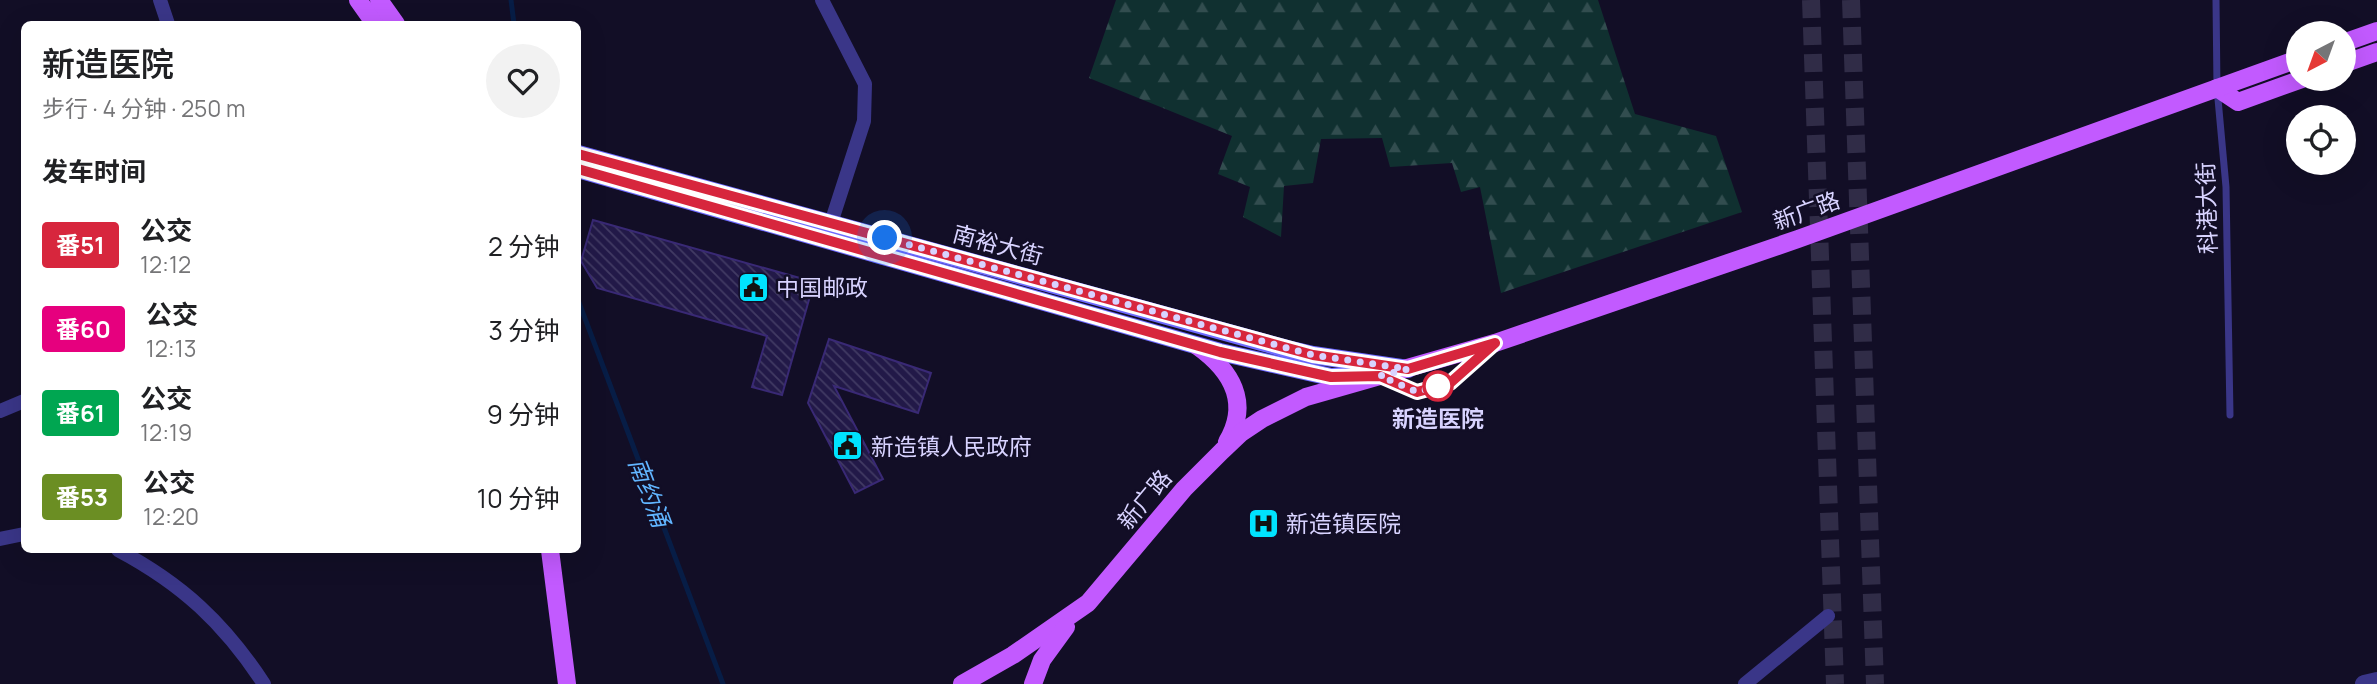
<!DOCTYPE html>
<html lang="zh">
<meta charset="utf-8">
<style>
:root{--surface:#fff;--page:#f2f2f2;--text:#202124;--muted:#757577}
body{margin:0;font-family:Manrope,"Noto Sans SC",sans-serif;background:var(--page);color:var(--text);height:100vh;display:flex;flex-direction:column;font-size:26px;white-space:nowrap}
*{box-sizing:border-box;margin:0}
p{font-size:23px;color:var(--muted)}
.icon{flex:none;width:38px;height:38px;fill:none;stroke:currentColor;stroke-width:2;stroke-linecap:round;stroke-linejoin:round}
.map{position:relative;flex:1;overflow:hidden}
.sheet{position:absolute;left:21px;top:21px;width:560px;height:532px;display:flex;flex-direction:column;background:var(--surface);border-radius:10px;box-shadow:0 7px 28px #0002}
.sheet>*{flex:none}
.badge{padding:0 14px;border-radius:5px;font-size:24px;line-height:46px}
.needle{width:46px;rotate:221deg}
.tools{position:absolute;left:2286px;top:21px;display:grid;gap:14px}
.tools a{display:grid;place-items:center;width:70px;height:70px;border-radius:50%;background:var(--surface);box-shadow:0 7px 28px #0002;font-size:35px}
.you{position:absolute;width:35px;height:35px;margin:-18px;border:5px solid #fff;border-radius:50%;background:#1a73e8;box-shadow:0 0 0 10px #1a73e833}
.map>.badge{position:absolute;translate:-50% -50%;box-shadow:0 0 0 4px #fff}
h2{padding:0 21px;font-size:26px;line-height:63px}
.round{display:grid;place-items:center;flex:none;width:74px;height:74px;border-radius:37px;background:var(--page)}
.summary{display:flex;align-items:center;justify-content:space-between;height:119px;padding:0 21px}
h1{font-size:33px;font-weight:600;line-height:52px}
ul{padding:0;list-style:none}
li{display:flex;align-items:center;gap:21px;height:84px;padding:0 21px}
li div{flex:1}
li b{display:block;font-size:26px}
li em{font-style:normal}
li .badge{min-width:77px;font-weight:700;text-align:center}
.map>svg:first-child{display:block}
.forest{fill:url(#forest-firs)}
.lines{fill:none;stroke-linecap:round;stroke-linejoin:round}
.stream{stroke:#071d46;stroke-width:5}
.building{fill:url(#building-back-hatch);stroke:#392975;stroke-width:2}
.primary-tunnel{stroke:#302c47;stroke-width:18;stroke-dasharray:18 9;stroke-linecap:butt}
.service{stroke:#3a3688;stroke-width:7}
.minor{stroke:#3a3688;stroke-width:14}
.tertiary{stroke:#3a3688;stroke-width:18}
.secondary{stroke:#6e6aff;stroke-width:18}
.primary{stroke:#c25aff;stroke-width:18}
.line-casing{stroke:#fff;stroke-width:16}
.line{stroke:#d7263d;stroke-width:10}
.walk{stroke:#d8d3ff;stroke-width:7;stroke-dasharray:0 12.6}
.stop-dot{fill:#fff;stroke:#d7263d;stroke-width:3.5}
.labels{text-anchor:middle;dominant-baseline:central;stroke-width:5;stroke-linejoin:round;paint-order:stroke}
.street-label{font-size:23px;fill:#d8d3ff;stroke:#120e26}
.poi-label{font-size:23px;fill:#d8d3ff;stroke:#120e26;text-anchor:start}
.stop-label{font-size:23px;font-weight:bold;fill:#d8d3ff;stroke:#120e26}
.water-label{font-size:24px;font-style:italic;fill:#61b5ff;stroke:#120e26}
</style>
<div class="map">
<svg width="2377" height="684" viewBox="0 0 2377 684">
<defs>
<pattern id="forest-firs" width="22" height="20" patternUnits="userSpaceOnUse" patternTransform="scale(1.75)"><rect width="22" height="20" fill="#103030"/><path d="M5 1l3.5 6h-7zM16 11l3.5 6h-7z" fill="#324d4f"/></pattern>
<pattern id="building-back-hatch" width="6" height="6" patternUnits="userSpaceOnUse" patternTransform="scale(1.75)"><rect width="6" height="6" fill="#221948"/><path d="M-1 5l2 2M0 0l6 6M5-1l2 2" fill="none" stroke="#413a63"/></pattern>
</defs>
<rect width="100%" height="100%" fill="#120e26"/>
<polygon class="forest" points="1116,0 1598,0 1635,114 1716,136 1742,212 1501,293 1480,187 1461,192 1452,163 1390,167 1382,138 1321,139 1313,183 1284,186 1281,237 1243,217 1250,187 1218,174 1232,136 1089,78"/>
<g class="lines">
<g class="stream">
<polyline points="511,0 514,24"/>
<polyline points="578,300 723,684"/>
</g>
</g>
<g class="building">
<polygon points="593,220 814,282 782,395 752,387 767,336 597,288 581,261"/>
<polygon points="829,339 931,373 918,413 834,386 883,479 855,493 808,403"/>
</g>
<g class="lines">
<g class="primary-tunnel">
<polyline points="1811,0 1835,684"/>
<polyline points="1851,0 1875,684"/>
</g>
<g class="service">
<polyline points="2216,0 2217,88 2226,187 2230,415"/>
<polyline points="1384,377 1417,392 1450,383 1488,350"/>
</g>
<g class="minor">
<polyline points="160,0 168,24"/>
<polyline points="822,0 865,84 864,121 831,223"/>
<polyline points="0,411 24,401"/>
<polyline points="0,539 24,534"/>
<path d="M118,550C182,584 224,623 264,684"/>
<polyline points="1745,684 1828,616"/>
</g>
<polyline class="tertiary" points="2364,684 2377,681"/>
<g class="secondary">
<polyline points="578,154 1287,349 1313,355 1408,369"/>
<polyline points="578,169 1220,352 1331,377 1365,377"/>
</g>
<g class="primary">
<polyline points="358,0 375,24"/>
<polyline points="379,0 396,24"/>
<polyline points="2343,43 2377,31"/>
<polyline points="2343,64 2377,52"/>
<polyline points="2217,88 2238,102 2302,79"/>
<path d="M1197,346C1231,370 1251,402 1227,442"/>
<polyline points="550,550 567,684"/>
<polyline points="962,684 1013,655 1088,603 1184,489 1222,451 1241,433 1262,419 1306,397 1495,343 1798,239 2298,59"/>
<polyline points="1033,684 1042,660 1066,627"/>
</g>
</g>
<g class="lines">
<defs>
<polyline id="line" points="578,154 1313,355 1408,369 1495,343 1450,383 1417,392 1380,376 1331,377 1220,352 578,169"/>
</defs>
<use href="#line" class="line-casing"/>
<use href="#line" class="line"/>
<polyline class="walk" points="885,238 1313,355 1408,369 1380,376 1417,392 1438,386"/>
</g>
<defs>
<symbol id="civic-square" viewBox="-11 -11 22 22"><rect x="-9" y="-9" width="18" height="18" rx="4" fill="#00e3fe" stroke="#120e26"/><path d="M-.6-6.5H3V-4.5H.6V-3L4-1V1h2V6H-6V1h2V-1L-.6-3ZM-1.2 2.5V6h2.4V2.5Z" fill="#111"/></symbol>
<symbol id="hospital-square" viewBox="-11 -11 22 22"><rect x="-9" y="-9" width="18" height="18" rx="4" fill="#00e3fe" stroke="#120e26"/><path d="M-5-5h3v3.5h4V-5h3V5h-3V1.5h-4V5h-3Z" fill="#111"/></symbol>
</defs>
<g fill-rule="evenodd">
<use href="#civic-square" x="736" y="270" width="35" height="35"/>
<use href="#civic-square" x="830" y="428" width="35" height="35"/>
<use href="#hospital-square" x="1246" y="506" width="35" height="35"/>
</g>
<circle class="stop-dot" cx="1438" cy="386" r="14"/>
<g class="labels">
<g class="street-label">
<text transform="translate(2206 208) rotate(-92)">科港大街</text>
<text transform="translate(1806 210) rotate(-20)">新广路</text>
<text transform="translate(998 244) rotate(15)">南裕大街</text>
<text transform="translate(1144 499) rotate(-50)">新广路</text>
</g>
<g class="poi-label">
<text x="776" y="287">中国邮政</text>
<text x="871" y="446">新造镇人民政府</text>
<text x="1286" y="523">新造镇医院</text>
</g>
<g class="stop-label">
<text x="1438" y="418">新造医院</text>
</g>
<g class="water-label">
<text transform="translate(650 492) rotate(69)">南约涌</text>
</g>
</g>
</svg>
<div class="tools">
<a><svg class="needle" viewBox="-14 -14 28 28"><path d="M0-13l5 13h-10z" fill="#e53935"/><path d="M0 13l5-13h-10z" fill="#757577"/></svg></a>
<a><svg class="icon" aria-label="locate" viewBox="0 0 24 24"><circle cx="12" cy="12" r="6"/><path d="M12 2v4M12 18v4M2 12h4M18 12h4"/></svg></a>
</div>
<div class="you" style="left:885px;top:238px"></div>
<section class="sheet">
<div class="summary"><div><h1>新造医院</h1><p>步行 · 4 分钟 · 250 m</p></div><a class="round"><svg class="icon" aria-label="heart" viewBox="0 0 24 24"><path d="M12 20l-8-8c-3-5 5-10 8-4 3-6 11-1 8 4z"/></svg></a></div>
<h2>发车时间</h2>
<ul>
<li><span class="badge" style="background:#d7263d;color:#fff">番51</span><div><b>公交</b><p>12:12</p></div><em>2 分钟</em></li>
<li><span class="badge" style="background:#e6007e;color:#fff">番60</span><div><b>公交</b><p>12:13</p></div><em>3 分钟</em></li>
<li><span class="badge" style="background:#00a651;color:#fff">番61</span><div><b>公交</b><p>12:19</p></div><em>9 分钟</em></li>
<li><span class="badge" style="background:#6b8e23;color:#fff">番53</span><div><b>公交</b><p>12:20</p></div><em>10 分钟</em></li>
</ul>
</section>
</div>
